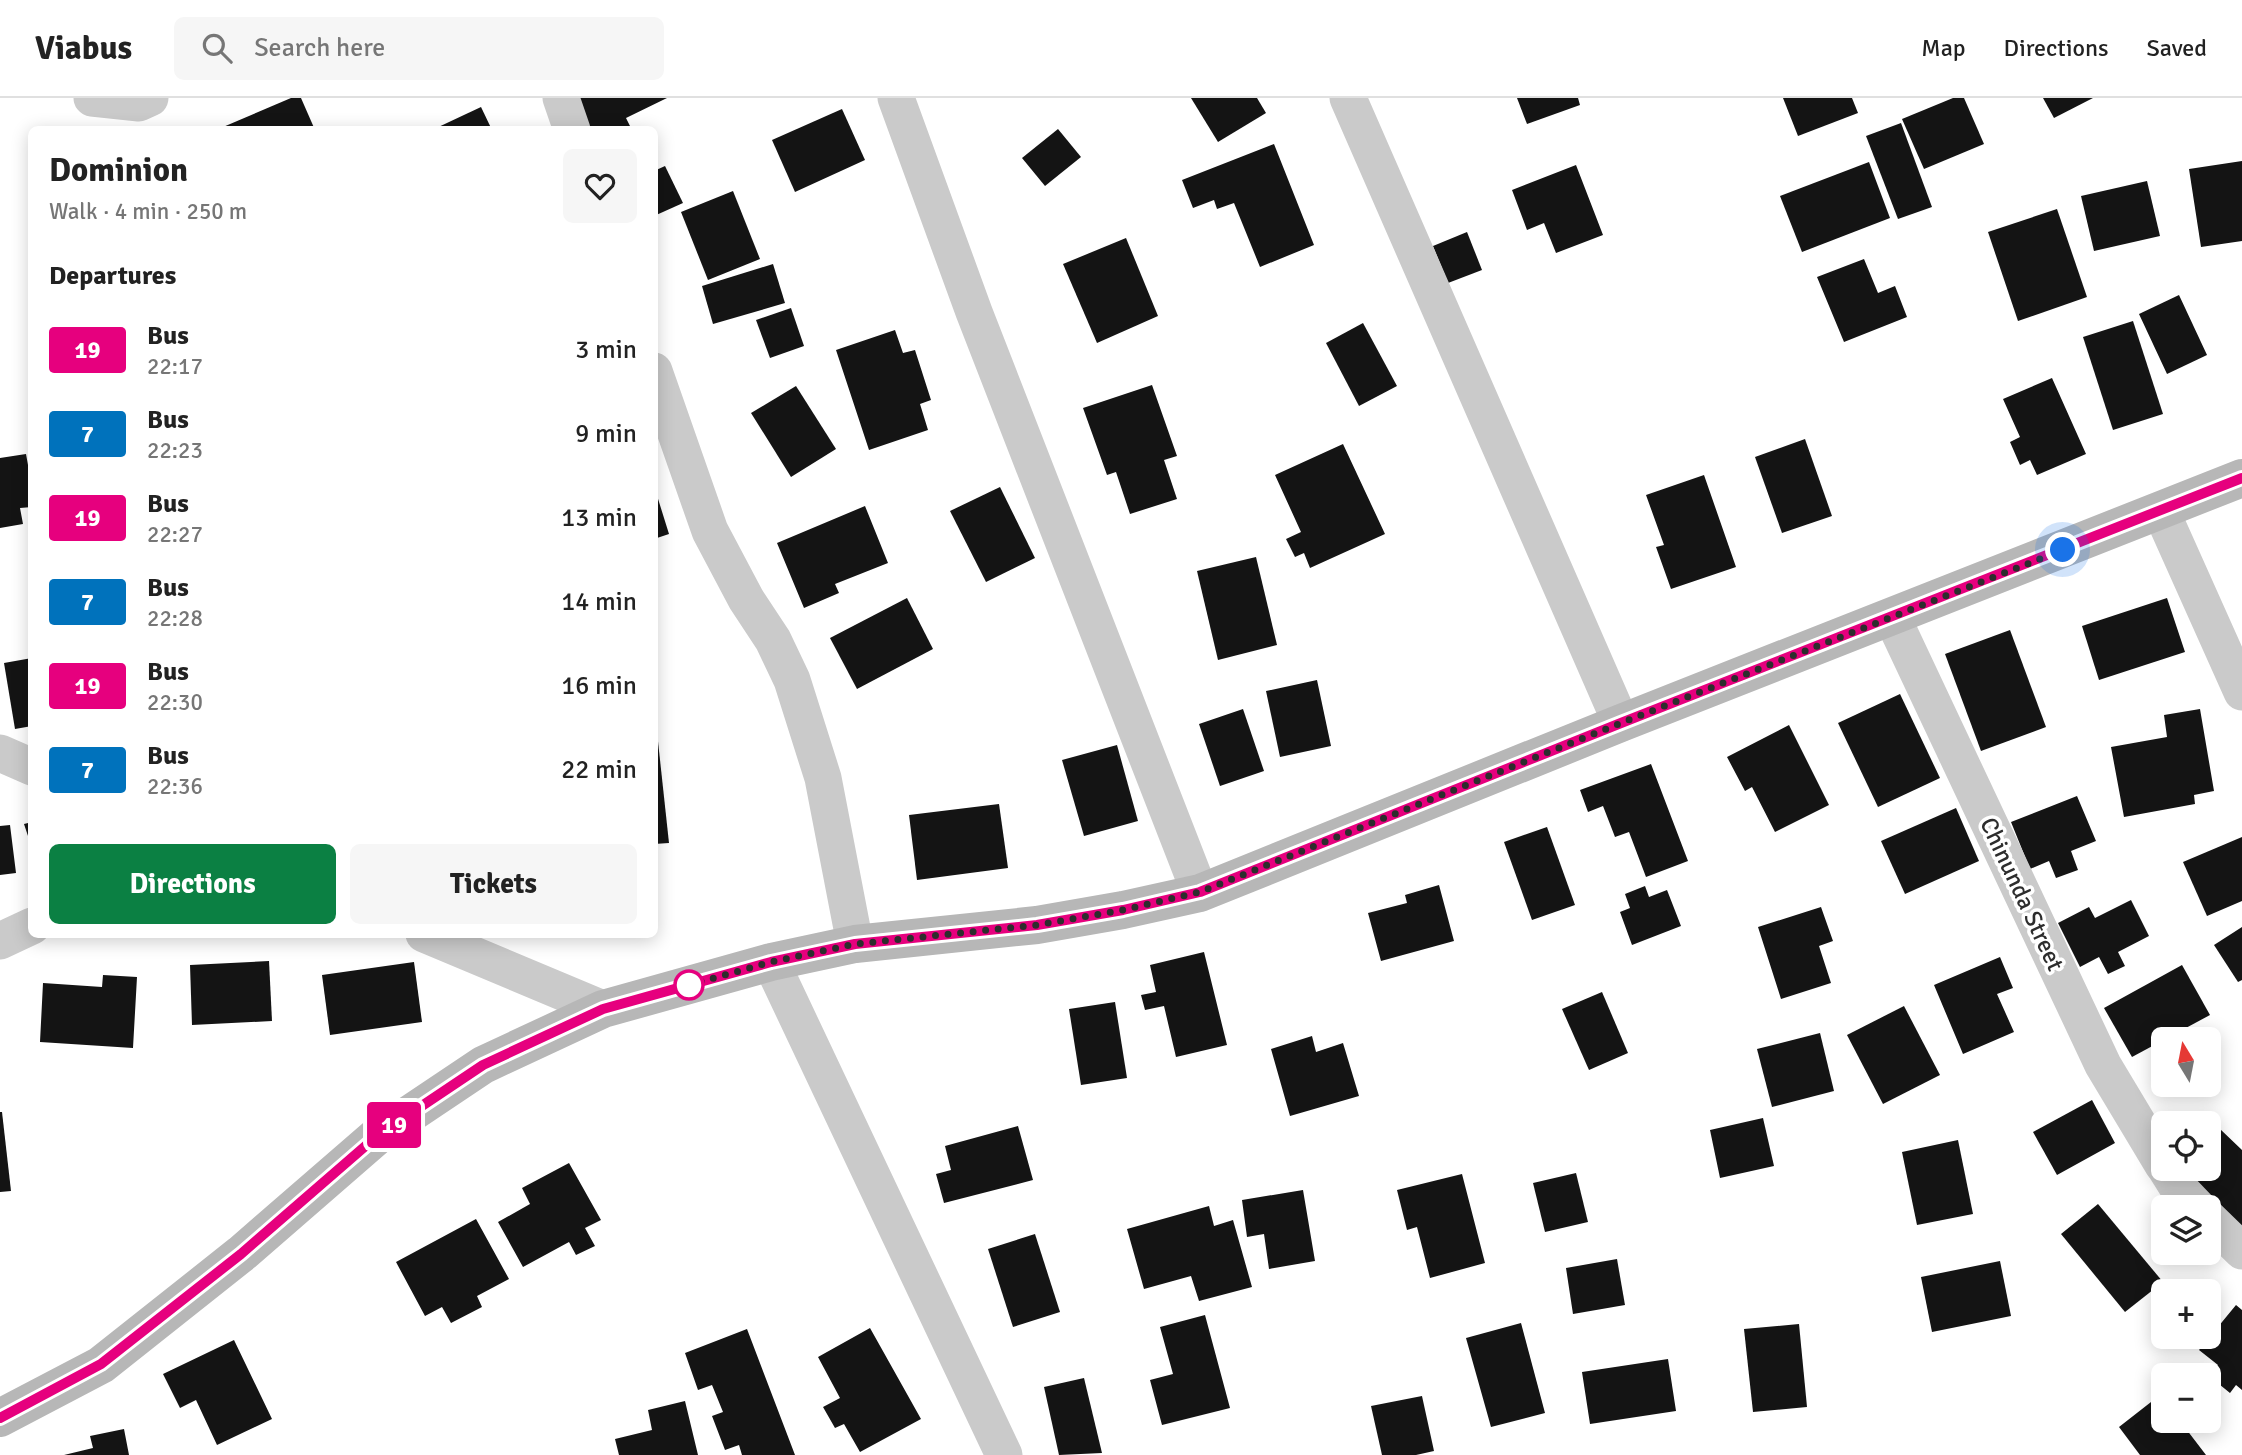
<!DOCTYPE html>
<meta charset="utf-8">
<style>
:root{--surface:#fff;--page:#f6f6f6;--text:#222;--muted:#767676;--line:#e0e0e0;--accent:#0b8043}
body{margin:0;font-family:Signika,sans-serif;background:var(--page);color:var(--text);height:100vh;display:flex;flex-direction:column;font-size:26px;white-space:nowrap}
*{box-sizing:border-box;margin:0}
p{font-size:23px;color:var(--muted)}
.icon{flex:none;width:38px;height:38px;fill:none;stroke:currentColor;stroke-width:2;stroke-linecap:round;stroke-linejoin:round}
.map{position:relative;flex:1;overflow:hidden}
.side{position:absolute;left:28px;top:28px;width:630px;height:812px;display:flex;flex-direction:column;background:var(--surface);border-radius:10px;box-shadow:0 4px 18px #0003}
.side>*{flex:none}
.badge{padding:0 14px;border-radius:5px;font-size:24px;line-height:46px}
.needle{width:46px;rotate:350deg}
.buttons{position:absolute;left:2151px;top:929px;display:grid;gap:14px}
.buttons a{display:grid;place-items:center;width:70px;height:70px;border-radius:10px;background:var(--surface);box-shadow:0 4px 18px #0003;font-size:35px}
.you{position:absolute;width:35px;height:35px;margin:-18px;border:5px solid #fff;border-radius:50%;background:#1a73e8;box-shadow:0 0 0 10px #1a73e833}
.map>.badge{position:absolute;translate:-50% -50%;box-shadow:0 0 0 4px #fff}
h2{padding:0 21px;font-size:26px;line-height:63px}
.round{display:grid;place-items:center;flex:none;width:74px;height:74px;border-radius:10px;background:var(--page)}
.head{display:flex;align-items:center;justify-content:space-between;height:119px;padding:0 21px}
h1{font-size:33px;font-weight:700;line-height:52px}
.action{display:flex;gap:14px;margin-top:auto;padding:14px 21px}
.action a{flex:1;height:80px;border-radius:10px;background:var(--accent);color:#fff;font-size:28px;font-weight:700;line-height:80px;text-align:center}
.action a+a{background:var(--page);color:var(--text)}
ul{padding:0;list-style:none}
li{display:flex;align-items:center;gap:21px;height:84px;padding:0 21px}
li div{flex:1}
li b{display:block;font-size:26px}
li em{font-style:normal}
li .badge{min-width:77px;font-weight:700;text-align:center}
header{display:flex;align-items:center;gap:42px;box-sizing:border-box;height:98px;padding:0 35px;background:var(--surface);border-bottom:2px solid var(--line)}
header strong{font-size:33px}
nav{display:flex;gap:38px;margin-inline-start:auto;font-size:24px}
.search{width:490px;height:63px;background:var(--page);display:flex;align-items:center;gap:18px;box-sizing:border-box;padding:0 24px;border-radius:10px;color:var(--muted);font-size:26px}
.map>svg:first-child{display:block}
.building{fill:#141414}
.lines{fill:none;stroke-linecap:round;stroke-linejoin:round}
.street{stroke:#cacaca;stroke-width:37}
.secondary{stroke:#b7b7b7;stroke-width:38}
.line-casing{stroke:#fff;stroke-width:16}
.line{stroke:#e6007e;stroke-width:10}
.walk{stroke:#2d2d2d;stroke-width:7;stroke-dasharray:0 12.6}
.stop-dot{fill:#fff;stroke:#e6007e;stroke-width:3.5}
.labels{text-anchor:middle;dominant-baseline:central;stroke-width:7;stroke-linejoin:round;paint-order:stroke}
.street-label{font-size:24px;fill:#2d2d2d;stroke:#fff}
</style>
<header>
<strong>Viabus</strong>
<div class="search"><svg class="icon" aria-label="search" viewBox="0 0 24 24"><circle cx="10" cy="10" r="6"/><path d="M15 15l6 6"/></svg>Search here</div>
<nav><a>Map</a><a>Directions</a><a>Saved</a></nav>
</header>
<div class="map">
<svg width="2242" height="1357" viewBox="0 0 2242 1357">
<rect width="100%" height="100%" fill="#fff"/>
<g class="building">
<polygon points="291,0 301,0 315,32 216,32"/>
<polygon points="575,0 667,0 626,20 632,32 591,32"/>
<polygon points="1191,0 1257,0 1266,15 1218,44"/>
<polygon points="1517,0 1578,0 1580,7 1527,26"/>
<polygon points="1783,0 1852,0 1858,15 1798,38"/>
<polygon points="1953,0 1964,0 1984,46 1924,71 1902,21"/>
<polygon points="2043,0 2093,0 2054,20"/>
<polygon points="481,9 492,32 432,32"/>
<polygon points="842,11 865,62 795,94 772,42"/>
<polygon points="1901,25 1932,109 1898,121 1866,38"/>
<polygon points="1058,31 1081,59 1045,88 1022,60"/>
<polygon points="1274,46 1314,147 1260,169 1234,105 1217,111 1214,102 1193,110 1182,82"/>
<polygon points="2242,63 2242,143 2201,149 2189,71"/>
<polygon points="1869,64 1890,120 1802,154 1780,98"/>
<polygon points="1576,67 1603,137 1556,155 1544,125 1527,132 1512,92"/>
<polygon points="665,68 683,105 654,118 654,73"/>
<polygon points="2147,83 2160,138 2094,153 2081,98"/>
<polygon points="733,93 760,161 708,182 681,114"/>
<polygon points="2057,111 2087,199 2018,223 1988,134"/>
<polygon points="1467,134 1482,172 1448,185 1433,148"/>
<polygon points="1126,140 1158,218 1097,245 1063,166"/>
<polygon points="1864,161 1878,195 1895,188 1907,219 1844,244 1817,179"/>
<polygon points="773,166 785,205 713,226 702,188"/>
<polygon points="2179,197 2207,257 2167,276 2139,216"/>
<polygon points="791,210 804,248 770,260 756,222"/>
<polygon points="2133,223 2163,316 2113,332 2083,239"/>
<polygon points="1363,225 1397,288 1359,308 1326,245"/>
<polygon points="895,232 903,255 915,252 931,302 920,306 928,332 869,352 836,252"/>
<polygon points="2052,280 2086,356 2037,377 2030,362 2020,367 2010,344 2020,339 2003,301"/>
<polygon points="1152,287 1177,358 1164,362 1177,401 1130,416 1116,374 1107,377 1083,310"/>
<polygon points="796,288 836,351 791,379 751,315"/>
<polygon points="1805,341 1832,418 1782,435 1755,359"/>
<polygon points="1343,346 1385,436 1310,470 1304,455 1295,459 1286,441 1301,434 1275,377"/>
<polygon points="26,356 32,389 32,409 20,410 23,426 0,430 0,360"/>
<polygon points="1704,377 1736,469 1671,491 1656,449 1664,447 1646,397"/>
<polygon points="654,388 669,436 654,441"/>
<polygon points="1000,389 1035,460 986,484 950,413"/>
<polygon points="865,408 888,465 835,486 839,495 804,510 777,445"/>
<polygon points="1256,459 1277,547 1218,562 1197,473"/>
<polygon points="907,500 933,551 857,591 830,540"/>
<polygon points="2167,500 2185,554 2099,582 2082,528"/>
<polygon points="2010,532 2046,629 1981,653 1945,556"/>
<polygon points="32,560 32,628 15,631 4,565"/>
<polygon points="1317,582 1331,648 1280,659 1266,593"/>
<polygon points="1900,596 1940,680 1878,709 1838,625"/>
<polygon points="1243,611 1264,673 1220,688 1199,626"/>
<polygon points="2200,611 2214,693 2194,697 2195,706 2124,719 2111,649 2167,639 2164,617"/>
<polygon points="656,625 669,745 654,746 654,626"/>
<polygon points="1789,627 1829,707 1775,734 1752,689 1745,693 1727,659"/>
<polygon points="1117,647 1138,723 1084,738 1062,662"/>
<polygon points="1651,666 1688,763 1646,779 1629,734 1615,739 1603,708 1588,714 1580,692"/>
<polygon points="2077,698 2096,743 2071,753 2078,772 2056,780 2049,763 2030,771 2011,724"/>
<polygon points="999,706 1008,770 917,782 909,717"/>
<polygon points="1956,710 1979,763 1905,796 1881,743"/>
<polygon points="32,724 32,747 31,747 24,726"/>
<polygon points="10,727 16,775 0,777 0,728"/>
<polygon points="1547,729 1575,807 1532,822 1504,744"/>
<polygon points="2242,739 2242,803 2207,818 2183,764"/>
<polygon points="1439,787 1454,843 1381,863 1368,815 1407,805 1405,797"/>
<polygon points="1645,788 1649,799 1667,792 1681,828 1632,847 1620,814 1630,810 1625,796"/>
<polygon points="2131,802 2149,838 2118,854 2125,868 2108,876 2099,859 2080,869 2058,825 2089,809 2095,820"/>
<polygon points="1821,809 1833,843 1819,848 1831,885 1781,901 1758,829"/>
<polygon points="2242,829 2242,882 2238,884 2214,847"/>
<polygon points="1204,854 1227,947 1176,959 1164,908 1145,912 1141,897 1156,894 1150,867"/>
<polygon points="2000,859 2013,890 1997,896 2014,934 1963,956 1934,887"/>
<polygon points="269,863 272,923 192,927 190,867"/>
<polygon points="414,864 422,924 330,937 322,877"/>
<polygon points="2182,867 2210,917 2132,959 2104,910"/>
<polygon points="103,877 137,879 133,950 40,944 43,885 102,889"/>
<polygon points="1602,894 1628,955 1589,972 1562,911"/>
<polygon points="1115,904 1127,980 1081,987 1069,911"/>
<polygon points="1904,908 1940,977 1883,1006 1847,937"/>
<polygon points="1820,935 1834,993 1772,1009 1757,951"/>
<polygon points="1312,938 1316,954 1343,945 1359,998 1290,1018 1271,951"/>
<polygon points="2092,1002 2115,1045 2057,1077 2033,1034"/>
<polygon points="0,1014 2,1014 11,1093 0,1094"/>
<polygon points="1763,1020 1774,1068 1720,1080 1710,1032"/>
<polygon points="1018,1028 1033,1082 944,1105 936,1076 951,1072 945,1048"/>
<polygon points="2220,1031 2242,1052 2242,1139 2181,1071 2208,1071 2208,1042"/>
<polygon points="1958,1042 1973,1116 1917,1127 1902,1054"/>
<polygon points="569,1065 601,1122 585,1130 595,1148 576,1157 569,1144 523,1169 498,1124 530,1106 522,1090"/>
<polygon points="1576,1075 1588,1124 1545,1134 1533,1085"/>
<polygon points="1462,1076 1485,1165 1430,1180 1417,1129 1407,1132 1397,1092"/>
<polygon points="1303,1092 1315,1163 1269,1171 1264,1136 1247,1139 1242,1102"/>
<polygon points="2098,1106 2163,1184 2125,1214 2061,1136"/>
<polygon points="1209,1108 1214,1128 1233,1122 1252,1189 1199,1203 1191,1178 1144,1191 1127,1131"/>
<polygon points="476,1121 509,1181 477,1198 482,1209 451,1225 442,1209 425,1218 396,1164"/>
<polygon points="1035,1136 1060,1214 1013,1229 988,1151"/>
<polygon points="1617,1161 1625,1207 1573,1216 1566,1170"/>
<polygon points="2000,1163 2011,1218 1932,1234 1921,1179"/>
<polygon points="2236,1207 2242,1212 2242,1292 2236,1287 2230,1295 2209,1278 2218,1267 2199,1252"/>
<polygon points="1205,1217 1230,1310 1162,1327 1150,1282 1173,1276 1160,1229"/>
<polygon points="1521,1225 1545,1315 1491,1329 1466,1240"/>
<polygon points="1799,1226 1807,1309 1753,1314 1744,1231"/>
<polygon points="870,1230 921,1321 860,1354 844,1326 835,1330 823,1309 840,1300 818,1259"/>
<polygon points="747,1231 795,1357 742,1357 739,1347 725,1352 712,1318 723,1314 712,1287 698,1292 685,1255"/>
<polygon points="234,1242 272,1321 217,1347 196,1302 180,1310 163,1276"/>
<polygon points="1668,1261 1676,1313 1590,1326 1582,1274"/>
<polygon points="1084,1280 1102,1355 1059,1357 1044,1289"/>
<polygon points="2160,1297 2163,1301 2163,1323 2180,1323 2206,1357 2140,1357 2119,1329"/>
<polygon points="1422,1298 1434,1353 1416,1357 1382,1357 1371,1308"/>
<polygon points="685,1303 698,1357 619,1357 615,1341 652,1332 648,1312"/>
<polygon points="124,1331 129,1357 64,1357 93,1350 90,1338"/>
</g>
<g class="lines">
<g class="street">
<polyline points="92,0 139,5 150,0"/>
<polyline points="561,0 572,32"/>
<polyline points="896,0 974,214 1200,795"/>
<polyline points="1348,0 1621,625"/>
<polyline points="654,273 710,433 746,501 773,542 792,582 823,680 855,846"/>
<polyline points="2161,413 2242,594"/>
<polyline points="1892,519 2103,967 2163,1067"/>
<polyline points="0,655 32,669"/>
<polyline points="424,836 603,911"/>
<polyline points="0,843 32,828"/>
<polyline points="771,864 1004,1357"/>
<polyline points="2166,1071 2176,1087 2198,1110"/>
<polyline points="2208,1120 2242,1153"/>
</g>
<polyline class="secondary" points="0,1320 101,1267 241,1156 377,1038 483,967 603,911 771,864 855,846 1037,827 1123,812 1200,795 1621,625 2242,380"/>
</g>
<g class="lines">
<defs>
<polyline id="line" points="0,1320 101,1266 241,1156 377,1038 483,967 603,911 771,864 855,846 1037,827 1123,812 1200,794 1621,625 2242,380"/>
</defs>
<use href="#line" class="line-casing"/>
<use href="#line" class="line"/>
<polyline class="walk" points="689,887 771,864 855,846 1037,827 1123,812 1200,794 1621,625 2063,452"/>
</g>
<circle class="stop-dot" cx="689" cy="887" r="14"/>
<g class="labels">
<g class="street-label">
<text transform="translate(2022 796) rotate(65)">Chinunda Street</text>
</g>
</g>
</svg>
<div class="buttons">
<a><svg class="needle" viewBox="-14 -14 28 28"><path d="M0-13l5 13h-10z" fill="#e53935"/><path d="M0 13l5-13h-10z" fill="#767676"/></svg></a>
<a><svg class="icon" aria-label="locate" viewBox="0 0 24 24"><circle cx="12" cy="12" r="6"/><path d="M12 2v4M12 18v4M2 12h4M18 12h4"/></svg></a>
<a><svg class="icon" aria-label="layers" viewBox="0 0 24 24"><path d="M12 4l9 5-9 5-9-5zM3 14l9 5 9-5"/></svg></a>
<a>+</a>
<a>−</a>
</div>
<div class="you" style="left:2063px;top:452px"></div>
<b class="badge" style="left:394px;top:1027px;background:#e6007e;color:#fff">19</b>
<section class="side">
<div class="head"><div><h1>Dominion</h1><p>Walk · 4 min · 250 m</p></div><a class="round"><svg class="icon" aria-label="heart" viewBox="0 0 24 24"><path d="M12 20l-8-8c-3-5 5-10 8-4 3-6 11-1 8 4z"/></svg></a></div>
<h2>Departures</h2>
<ul>
<li><span class="badge" style="background:#e6007e;color:#fff">19</span><div><b>Bus</b><p>22:17</p></div><em>3 min</em></li>
<li><span class="badge" style="background:#0072bc;color:#fff">7</span><div><b>Bus</b><p>22:23</p></div><em>9 min</em></li>
<li><span class="badge" style="background:#e6007e;color:#fff">19</span><div><b>Bus</b><p>22:27</p></div><em>13 min</em></li>
<li><span class="badge" style="background:#0072bc;color:#fff">7</span><div><b>Bus</b><p>22:28</p></div><em>14 min</em></li>
<li><span class="badge" style="background:#e6007e;color:#fff">19</span><div><b>Bus</b><p>22:30</p></div><em>16 min</em></li>
<li><span class="badge" style="background:#0072bc;color:#fff">7</span><div><b>Bus</b><p>22:36</p></div><em>22 min</em></li>
</ul>
<div class="action"><a>Directions</a><a>Tickets</a></div>
</section>
</div>
